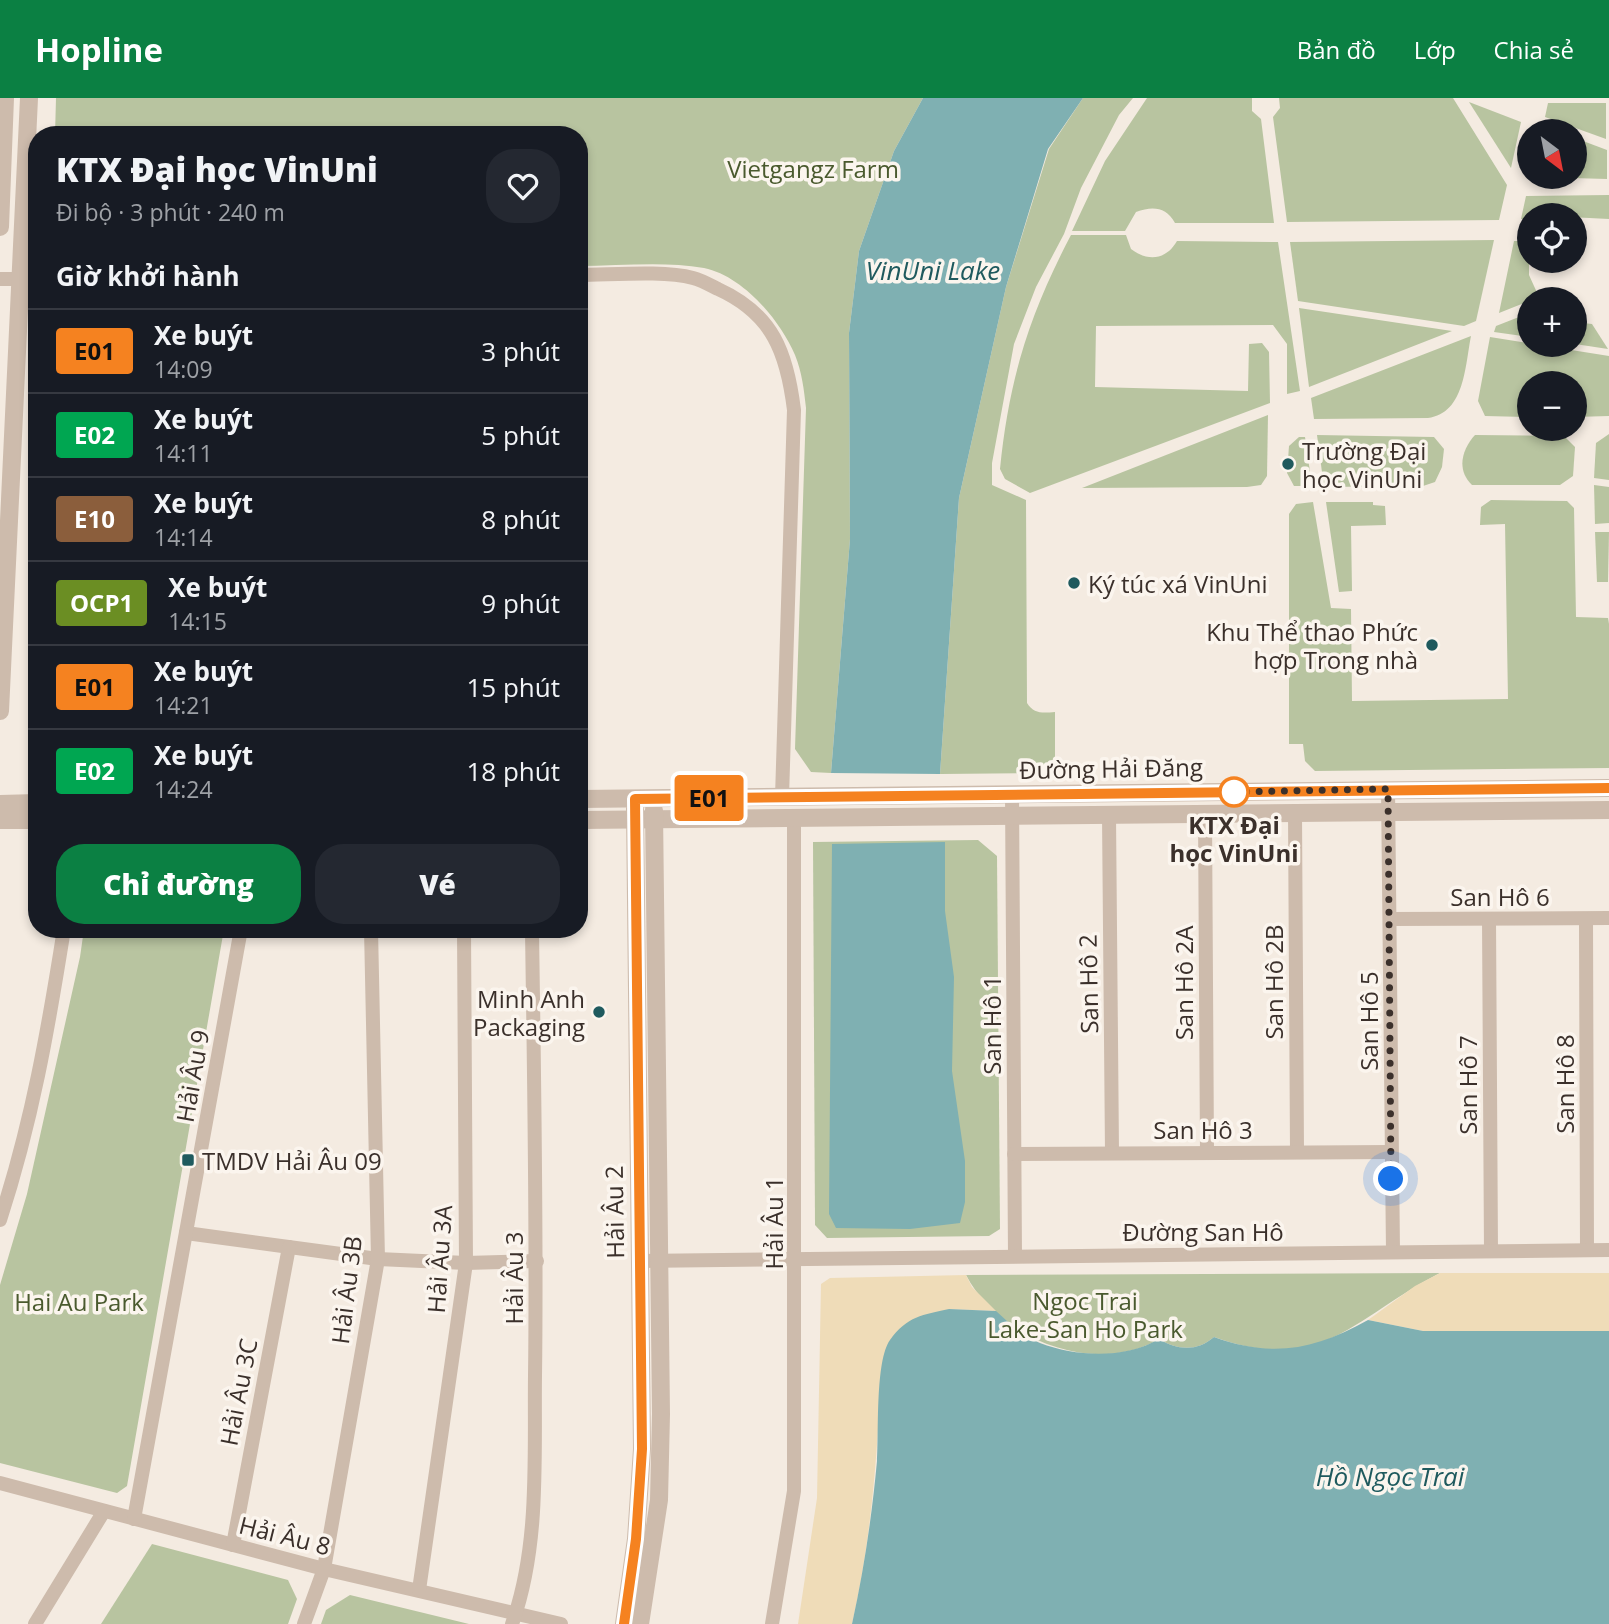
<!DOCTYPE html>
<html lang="vi">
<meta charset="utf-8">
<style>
:root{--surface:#171b24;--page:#242831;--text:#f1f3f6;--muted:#9ea1a6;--line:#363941;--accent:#0b8043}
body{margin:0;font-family:"Open Sans",sans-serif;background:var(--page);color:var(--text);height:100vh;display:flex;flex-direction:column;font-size:26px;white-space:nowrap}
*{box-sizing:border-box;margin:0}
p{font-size:23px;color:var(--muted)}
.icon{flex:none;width:38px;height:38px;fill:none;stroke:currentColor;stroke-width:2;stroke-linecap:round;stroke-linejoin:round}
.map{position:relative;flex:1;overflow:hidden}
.sheet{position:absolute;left:28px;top:28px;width:560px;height:812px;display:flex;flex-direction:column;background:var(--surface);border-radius:28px;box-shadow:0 4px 10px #0003}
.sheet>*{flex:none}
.badge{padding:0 14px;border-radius:5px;font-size:24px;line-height:46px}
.needle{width:46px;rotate:148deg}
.controls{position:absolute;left:1517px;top:21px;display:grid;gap:14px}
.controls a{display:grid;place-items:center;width:70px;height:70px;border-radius:50%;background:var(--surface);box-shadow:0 4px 10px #0003;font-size:35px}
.you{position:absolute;width:35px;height:35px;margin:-18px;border:5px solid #fff;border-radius:50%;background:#1a73e8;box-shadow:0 0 0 10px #1a73e833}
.map>.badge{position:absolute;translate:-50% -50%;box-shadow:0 0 0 4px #fff}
h2{padding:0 28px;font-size:26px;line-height:63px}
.round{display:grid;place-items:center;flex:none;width:74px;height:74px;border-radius:28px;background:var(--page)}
.head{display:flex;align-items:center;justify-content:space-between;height:119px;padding:0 28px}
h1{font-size:33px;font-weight:800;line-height:52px}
.cta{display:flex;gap:14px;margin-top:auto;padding:14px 28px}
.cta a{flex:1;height:80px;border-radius:28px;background:var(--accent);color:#fff;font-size:28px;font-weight:800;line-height:80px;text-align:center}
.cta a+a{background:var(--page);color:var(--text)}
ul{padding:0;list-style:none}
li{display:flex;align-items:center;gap:21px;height:84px;padding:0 28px;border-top:2px solid var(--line)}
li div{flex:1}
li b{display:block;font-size:26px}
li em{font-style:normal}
li .badge{min-width:77px;font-weight:700;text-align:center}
header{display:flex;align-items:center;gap:42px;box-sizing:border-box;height:98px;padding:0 35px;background:var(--accent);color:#fff}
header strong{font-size:33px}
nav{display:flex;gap:38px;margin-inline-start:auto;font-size:24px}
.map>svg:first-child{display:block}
.green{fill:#b8c4a0}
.sand{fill:#efdcb8}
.water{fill:#7fb0b2}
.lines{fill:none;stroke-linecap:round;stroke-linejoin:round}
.minor{stroke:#cdbbac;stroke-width:14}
.tertiary{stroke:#cdbbac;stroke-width:18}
.line-casing{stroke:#fff;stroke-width:16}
.line{stroke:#f58220;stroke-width:10}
.walk{stroke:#3b302b;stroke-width:7;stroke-dasharray:0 12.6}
.poi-dot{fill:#1f5a5e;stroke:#fbf5ee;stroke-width:2.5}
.stop-dot{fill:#fff;stroke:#f58220;stroke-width:3.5}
.labels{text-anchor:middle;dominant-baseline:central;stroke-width:7;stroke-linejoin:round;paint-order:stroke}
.park-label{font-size:24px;fill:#4a5a2e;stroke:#fbf5ee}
.poi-label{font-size:24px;fill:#3b302b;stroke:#fbf5ee;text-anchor:start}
.street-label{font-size:24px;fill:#3b302b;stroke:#fbf5ee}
.stop-label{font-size:24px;font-weight:bold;fill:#3b302b;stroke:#fbf5ee}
.water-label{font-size:26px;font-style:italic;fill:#1f5a5e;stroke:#fbf5ee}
</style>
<header>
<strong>Hopline</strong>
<nav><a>Bản đồ</a><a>Lớp</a><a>Chia sẻ</a></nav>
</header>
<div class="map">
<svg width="1609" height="1526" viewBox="0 0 1609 1526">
<rect width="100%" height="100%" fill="#f4ebe1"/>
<g class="green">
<path d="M56,0H923L894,53L859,153L849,235L850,441L831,675L811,674L795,651L806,310C804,292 802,274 795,257C780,222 743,178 704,170C664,163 619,168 579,168V37H55Z"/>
<path d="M1083,0H1133L1119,17L1081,90L1064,136L1036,189L1014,246L992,365V387L1026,402L1027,605C1034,616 1042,615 1055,614V675L940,676L959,400L1006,189L1049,51Z"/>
<path d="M1147,0H1252V13L1261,21L1274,125H1175C1166,109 1153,108 1136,114L1125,133H1072L1105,63Z"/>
<polygon points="1279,0 1453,0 1507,87 1499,122 1287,124 1273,19 1280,10"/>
<polygon points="1469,4 1521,24 1511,70"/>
<polygon points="1548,5 1606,5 1606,41 1545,19"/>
<polygon points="1575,40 1607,52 1607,81 1537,79 1575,79"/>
<polygon points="1609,97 1609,121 1530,117 1529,121 1521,121 1526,98"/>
<path d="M1071,137H1126L1131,151C1148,164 1166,162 1177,143L1278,144L1300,293L1287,296V246L1273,227L1096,228L1095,289L1248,293L1249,246L1262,245L1269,254L1270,305L1030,395L1005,381L1000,371C1009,281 1029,217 1071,137Z"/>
<polygon points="1494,142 1476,223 1464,228 1298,203 1290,144"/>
<polygon points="1514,143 1529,143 1529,177 1539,199 1499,215"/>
<polygon points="1299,210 1452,233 1309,289"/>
<polygon points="1529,215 1529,239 1494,234 1496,228"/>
<polygon points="1575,224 1592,226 1608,251 1575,246"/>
<path d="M1471,238C1465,268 1465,315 1428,320L1314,321L1311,300Z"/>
<polygon points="1490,239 1609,258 1609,318 1575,319 1575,285 1530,285 1529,319 1485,318 1478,303"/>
<polygon points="1268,317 1267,378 1261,387 1247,389 1082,390"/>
<polygon points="1609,336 1609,382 1594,380 1596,345"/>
<polygon points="1317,337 1434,339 1444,351 1442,369 1435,384 1423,388 1324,389"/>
<path d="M1475,337L1564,338L1575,349L1573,378L1560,387H1472C1456,372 1462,351 1475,337Z"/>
<polygon points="1299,339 1305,339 1312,388 1294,388 1287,375 1289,348"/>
<polygon points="1594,387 1609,389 1609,425 1595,426"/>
<polygon points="1491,402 1567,403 1574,410 1576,519 1608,520 1609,526 1609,670 1315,673 1305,663 1303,646 1289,646 1289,416 1296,406 1313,404 1331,510 1351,511 1352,603 1508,601 1505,426 1480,427 1481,409"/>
<polygon points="1326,404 1373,404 1373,407 1385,408 1386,427 1351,428 1352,493 1339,494"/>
<polygon points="1595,434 1609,434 1608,484 1597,484"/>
<polygon points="978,742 997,758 1000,1131 989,1138 827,1140 815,1127 813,744"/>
<polygon points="84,831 224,831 127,1388 117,1395 0,1365 0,1187 27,1096 80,859"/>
<path d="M1440,1175C1354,1219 1323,1278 1214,1239C1197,1254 1177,1252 1159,1241C1095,1279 999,1241 966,1177Z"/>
<polygon points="152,1446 288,1482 297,1501 288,1526 101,1526"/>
<polygon points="350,1497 469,1526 321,1526 326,1512"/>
</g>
<g class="sand">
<polygon points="1440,1175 1609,1175 1609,1233 1423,1233 1368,1222 1415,1188"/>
<path d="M966,1177L972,1189L996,1213L949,1211L881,1278C877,1361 871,1444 852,1526H798L817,1400L821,1186L830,1180Z"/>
</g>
<g class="water">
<polygon points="923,0 1083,0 1048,51 1006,189 959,400 940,676 831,675 850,441 849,235 859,153 894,53"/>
<polygon points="945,744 945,813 954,879 952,973 965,1063 965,1104 960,1125 910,1131 836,1130 829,1116 832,746"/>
<path d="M949,1211L996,1213C1009,1225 1024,1239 1040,1245C1077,1259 1125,1261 1159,1241C1177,1252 1197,1254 1214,1239C1272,1260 1315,1252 1368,1222L1423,1233H1609V1526H852C864,1472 872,1417 877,1363C879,1335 875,1263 890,1242C907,1218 923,1217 949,1211Z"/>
</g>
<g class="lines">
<g class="minor">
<path d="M579,177C611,177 663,172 693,180C701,182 710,187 718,191C773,216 787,255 794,312L782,699"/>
<polyline points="0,181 37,181"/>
<polyline points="1388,691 1393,1154"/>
<polyline points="1012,696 1015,1157"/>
<polyline points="1295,714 1297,1054"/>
<polyline points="1205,715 1207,1055"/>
<polyline points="1109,717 1112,1054"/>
<polyline points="1391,821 1609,820"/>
<polyline points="1489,821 1491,1153"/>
<polyline points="1586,821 1587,1152"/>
<polyline points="1014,1056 1391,1054"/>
<path d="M0,1122C32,1024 48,932 64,831"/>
<polyline points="186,1135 378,1161 466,1165 537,1163"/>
<polyline points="639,1163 1609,1152"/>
<polyline points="0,1385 324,1471 561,1526"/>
<polyline points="134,1421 241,831"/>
<polyline points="233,1447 289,1149"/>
<polyline points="419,1492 466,1165 464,831"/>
<polyline points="35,1526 104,1413"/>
<polyline points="304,1526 324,1471 378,1161 371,831"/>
<path d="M512,1526C540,1448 534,1359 535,1278C537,1129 534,980 532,831"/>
<polyline points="772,1526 794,1393 794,721"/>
</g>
<g class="tertiary">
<polyline points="0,129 5,0"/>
<polyline points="0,613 29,0"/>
<polyline points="579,701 1609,690"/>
<polyline points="0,706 37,705"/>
<polyline points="0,722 37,722"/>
<polyline points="579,722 1609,712"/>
<polyline points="624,1526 636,1441 642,1351 635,711"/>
<polyline points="640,1526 659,1402 661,1316 654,712"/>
</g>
</g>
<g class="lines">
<defs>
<polyline id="line" points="624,1526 636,1441 642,1351 635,701 1609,690"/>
</defs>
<use href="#line" class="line-casing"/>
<use href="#line" class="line"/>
<polyline class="walk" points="1234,694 1388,691 1391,1081"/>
</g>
<g class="poi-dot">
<circle cx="1288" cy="366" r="7"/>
<circle cx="1074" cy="485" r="7"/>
<circle cx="1432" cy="547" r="7"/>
<circle cx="599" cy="914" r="7"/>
<rect x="181" y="1055" width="14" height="14" rx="3.5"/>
</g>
<circle class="stop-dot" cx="1234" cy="694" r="14"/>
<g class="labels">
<g class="park-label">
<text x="813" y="70">Vietgangz Farm</text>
<text x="1085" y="1202">Ngoc Trai<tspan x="1085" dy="28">Lake-San Ho Park</tspan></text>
<text x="79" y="1203">Hai Au Park</text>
</g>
<g class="poi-label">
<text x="1302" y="352">Trường Đại<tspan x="1302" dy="28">học VinUni</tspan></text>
<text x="1088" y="485">Ký túc xá VinUni</text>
<text x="1418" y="533" text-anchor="end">Khu Thể thao Phức<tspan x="1418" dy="28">hợp Trong nhà</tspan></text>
<text x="585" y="900" text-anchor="end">Minh Anh<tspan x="585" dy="28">Packaging</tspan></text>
<text x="202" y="1062">TMDV Hải Âu 09</text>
</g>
<g class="street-label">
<text transform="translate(1111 670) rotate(-1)">Đường Hải Đăng</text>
<text x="1500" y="798">San Hô 6</text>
<text transform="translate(1273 884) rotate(-90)">San Hô 2B</text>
<text transform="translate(1183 885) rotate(-90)">San Hô 2A</text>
<text transform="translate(1088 886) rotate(-91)">San Hô 2</text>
<text transform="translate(1368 923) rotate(-90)">San Hô 5</text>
<text transform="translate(991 927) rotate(-90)">San Hô 1</text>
<text transform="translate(192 978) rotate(-80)">Hải Âu 9</text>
<text transform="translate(1564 986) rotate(-90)">San Hô 8</text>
<text transform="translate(1467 987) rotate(-90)">San Hô 7</text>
<text x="1203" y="1031">San Hô 3</text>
<text transform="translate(614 1114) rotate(-91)">Hải Âu 2</text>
<text transform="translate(773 1125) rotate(-90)">Hải Âu 1</text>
<text x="1203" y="1133">Đường San Hô</text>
<text transform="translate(439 1161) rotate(-86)">Hải Âu 3A</text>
<text transform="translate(513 1180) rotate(-90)">Hải Âu 3</text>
<text transform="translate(346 1192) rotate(-83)">Hải Âu 3B</text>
<text transform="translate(238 1294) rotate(-79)">Hải Âu 3C</text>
<text transform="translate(285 1437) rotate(14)">Hải Âu 8</text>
</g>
<g class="stop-label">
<text x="1234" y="726">KTX Đại<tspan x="1234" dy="28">học VinUni</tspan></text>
</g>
<g class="water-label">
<text x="933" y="172">VinUni Lake</text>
<text x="1390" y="1378">Hồ Ngọc Trai</text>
</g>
</g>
</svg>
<div class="controls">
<a><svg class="needle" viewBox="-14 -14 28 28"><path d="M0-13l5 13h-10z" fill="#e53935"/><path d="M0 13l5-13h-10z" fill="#9ea1a6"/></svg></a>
<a><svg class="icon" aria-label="locate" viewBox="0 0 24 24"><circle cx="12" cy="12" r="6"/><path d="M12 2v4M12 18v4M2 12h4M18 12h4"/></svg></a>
<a>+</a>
<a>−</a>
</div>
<div class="you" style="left:1391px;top:1081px"></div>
<b class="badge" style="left:709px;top:700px;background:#f58220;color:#111">E01</b>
<section class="sheet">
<div class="head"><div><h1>KTX Đại học VinUni</h1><p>Đi bộ · 3 phút · 240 m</p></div><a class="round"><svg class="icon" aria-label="heart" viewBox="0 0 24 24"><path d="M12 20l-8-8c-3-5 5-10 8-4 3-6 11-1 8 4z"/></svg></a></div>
<h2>Giờ khởi hành</h2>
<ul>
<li><span class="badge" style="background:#f58220;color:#111">E01</span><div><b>Xe buýt</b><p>14:09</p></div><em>3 phút</em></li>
<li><span class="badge" style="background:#00a651;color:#fff">E02</span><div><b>Xe buýt</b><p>14:11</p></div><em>5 phút</em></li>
<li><span class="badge" style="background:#8b5e3c;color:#fff">E10</span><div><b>Xe buýt</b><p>14:14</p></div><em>8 phút</em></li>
<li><span class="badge" style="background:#6b8e23;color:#fff">OCP1</span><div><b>Xe buýt</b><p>14:15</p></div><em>9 phút</em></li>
<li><span class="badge" style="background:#f58220;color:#111">E01</span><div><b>Xe buýt</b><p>14:21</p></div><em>15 phút</em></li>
<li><span class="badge" style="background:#00a651;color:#fff">E02</span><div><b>Xe buýt</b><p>14:24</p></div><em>18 phút</em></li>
</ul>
<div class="cta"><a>Chỉ đường</a><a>Vé</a></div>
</section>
</div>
